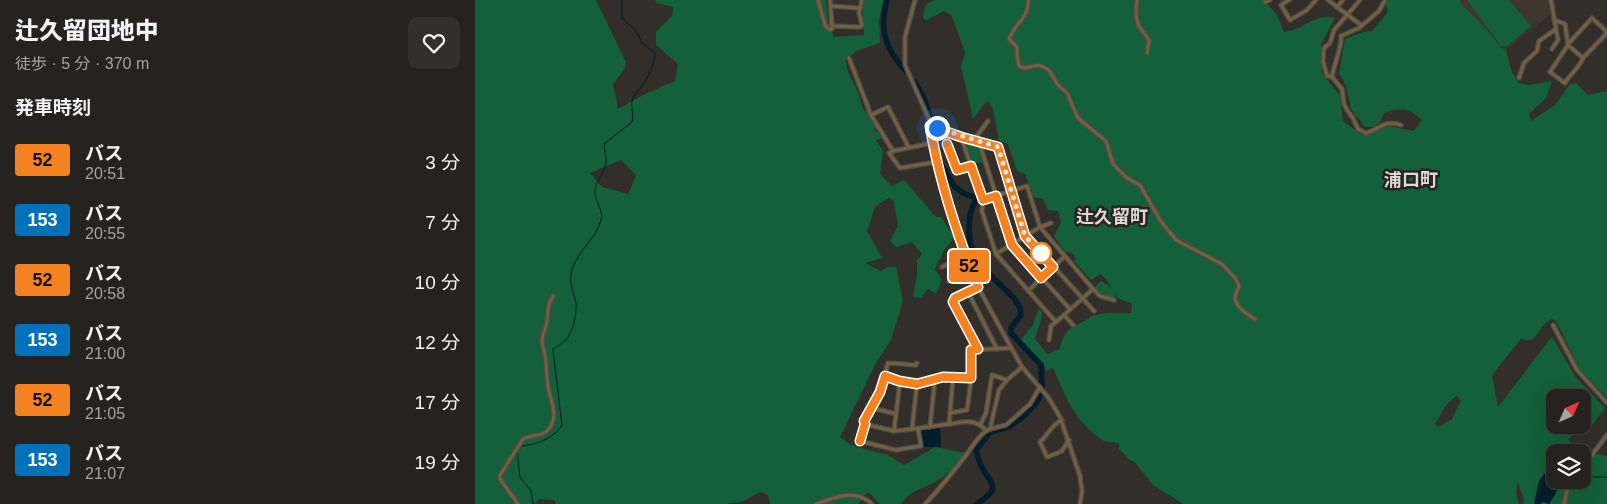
<!DOCTYPE html>
<html lang="ja">
<meta charset="utf-8">
<style>
:root{--surface:#26221f;--page:#322f2c;--text:#f1f3f6;--muted:#a4a4a4;--line:#423f3d}
body{margin:0;font-family:Helvetica,"Noto Sans JP",sans-serif;background:var(--page);color:var(--text);height:100vh;display:flex;flex-direction:column;font-size:19px;white-space:nowrap}
*{box-sizing:border-box;margin:0}
p{font-size:16px;color:var(--muted)}
.icon{flex:none;width:28px;height:28px;fill:none;stroke:currentColor;stroke-width:2;stroke-linecap:round;stroke-linejoin:round}
.map{position:relative;flex:1;overflow:hidden}
.side{display:flex;flex-direction:column;background:var(--surface);width:475px}
.side>*{flex:none}
.badge{padding:0 10px;border-radius:4px;font-size:18px;line-height:32px}
.needle{width:32px;rotate:45deg}
.controls{position:absolute;left:1071px;top:389px;display:grid;gap:10px}
.controls a{display:grid;place-items:center;width:45px;height:45px;border-radius:10px;background:var(--surface);box-shadow:0 5px 20px #0002,0 0 0 1px var(--line);font-size:25px}
.you{position:absolute;width:25px;height:25px;margin:-12px;border:4px solid #fff;border-radius:50%;background:#1a73e8;box-shadow:0 0 0 8px #1a73e833}
.map>.badge{position:absolute;translate:-50% -50%;box-shadow:0 0 0 2px #fff}
h2{padding:0 15px;font-size:19px;line-height:45px}
.round{display:grid;place-items:center;flex:none;width:52px;height:52px;border-radius:10px;background:var(--page)}
.headline{display:flex;align-items:center;justify-content:space-between;height:85px;padding:0 15px}
h1{font-size:24px;font-weight:800;line-height:38px}
ul{padding:0;list-style:none}
li{display:flex;align-items:center;gap:15px;height:60px;padding:0 15px}
li div{flex:1}
li b{display:block;font-size:19px}
li em{font-style:normal}
li .badge{min-width:55px;font-weight:700;text-align:center}
main{display:flex;flex:1;min-height:0}
.map>svg:first-child{display:block}
.built{fill:#3f372e}
.green{fill:#14603b;fill-rule:evenodd}
.water{fill:#001e2b}
.lines{fill:none;stroke-linecap:round;stroke-linejoin:round}
.stream{stroke:#001e2b;stroke-width:1}
.river{stroke:#001e2b;stroke-width:5.5}
.minor-casing{stroke:#4f4b46;stroke-width:5.5}
.minor{stroke:#735f43;stroke-width:3}
.line-casing{stroke:#fff;stroke-width:11}
.line{stroke:#f58220;stroke-width:8}
.walk{stroke:#e6e3e0;stroke-width:5;stroke-dasharray:0 9}
.stop-dot{fill:#fff;stroke:#f58220;stroke-width:2.5}
.labels{text-anchor:middle;dominant-baseline:central;stroke-width:5;stroke-linejoin:round;paint-order:stroke}
.quarter-label{font-size:18px;font-weight:bold;fill:#ddd7d2;stroke:#282420}
</style>
<main>
<section class="side">
<div class="headline"><div><h1>辻久留団地中</h1><p>徒歩 · 5 分 · 370 m</p></div><a class="round"><svg class="icon" aria-label="heart" viewBox="0 0 24 24"><path d="M12 20l-8-8c-3-5 5-10 8-4 3-6 11-1 8 4z"/></svg></a></div>
<h2>発車時刻</h2>
<ul>
<li><span class="badge" style="background:#f58220;color:#111">52</span><div><b>バス</b><p>20:51</p></div><em>3 分</em></li>
<li><span class="badge" style="background:#0072bc;color:#fff">153</span><div><b>バス</b><p>20:55</p></div><em>7 分</em></li>
<li><span class="badge" style="background:#f58220;color:#111">52</span><div><b>バス</b><p>20:58</p></div><em>10 分</em></li>
<li><span class="badge" style="background:#0072bc;color:#fff">153</span><div><b>バス</b><p>21:00</p></div><em>12 分</em></li>
<li><span class="badge" style="background:#f58220;color:#111">52</span><div><b>バス</b><p>21:05</p></div><em>17 分</em></li>
<li><span class="badge" style="background:#0072bc;color:#fff">153</span><div><b>バス</b><p>21:07</p></div><em>19 分</em></li>
</ul>
</section>
<div class="map">
<svg width="1132" height="504" viewBox="0 0 1132 504">
<rect width="100%" height="100%" fill="#322e29"/>
<polygon class="built" points="985,0 1074,0 1077,13 1031,50 1027,48 1003,20 988,6"/>
<g class="green">
<path d="M0,0H121L151,62L149,70L138,84L143,109L170,94L200,81L203,64L181,45V32L197,16L198,7L181,3L180,0H351L354,26L359,37L389,35L387,5L390,0H409L404,19L405,43L381,51L371,60L372,69L384,95L388,109L402,122L399,131L401,130L407,138L401,140L408,151L405,174L417,186L429,180L461,217H466L480,237L469,250L460,269L467,280L461,294L453,289L446,298L438,297L442,277V260L447,254L437,242L421,247L415,241L423,226L419,201L414,198L400,207L392,231L407,258L390,263L406,271L412,267H421L428,301L416,340L400,365L365,437L378,446L413,455L429,465L460,447L491,453C483,463 474,474 462,481C445,491 440,487 426,504H405L393,492L383,504H295L293,495L285,492L267,502L251,504H81L79,500L64,499L60,504H0ZM146,160L161,175L153,194L127,187L115,173Z"/>
<path d="M461,0H789L802,15L809,32C829,30 839,13 860,18L846,45V62L848,75L865,95L868,121L884,133L893,134L913,126L939,131L947,120C933,107 926,107 909,113L905,122L899,127H890L876,109L871,86L864,73L870,39L888,32L897,31L913,12L910,3L914,0H985L988,6L1003,20L1027,48L1031,50L1036,70L1044,83L1054,85L1077,81L1071,98L1054,114L1056,121L1080,105L1095,84L1101,83L1113,95L1132,91V398L1104,369L1081,321L1077,319C1062,325 1065,345 1046,339L1017,375L1023,407L1075,339L1078,338L1100,376L1130,408L1114,429L1108,424V398H1080V425H1105L1093,440L1106,452H1080V480H1108V454L1114,458C1124,453 1122,453 1132,456V504H1048L1049,499L1043,483L1041,492L1044,504H708L678,485L659,461L655,460L644,449V444C639,441 633,443 629,441C600,423 591,397 578,368L571,371L569,365L545,341L558,325L563,309L567,312C567,322 562,329 560,339L572,354L585,349C587,335 593,328 606,323C611,321 615,316 620,315C631,312 644,313 656,313L657,304L641,297V291L639,300L627,297L618,289L626,281L638,288L626,274L616,280L599,261L601,259L597,253L590,252L579,236L586,222L583,211L573,210L568,199L559,197L550,174L542,171L533,144L524,141L518,109L514,101L510,103L498,119L486,66L490,53L477,16L469,11L452,20L448,18L449,10L452,3ZM982,396L986,400L977,419L963,427L960,424C967,414 971,401 982,396Z"/>
<polygon points="992,0 1034,0 1056,26 1032,46 1026,46"/>
<polygon points="486,137 504,142 511,162 495,163"/>
</g>
<g class="water">
<polygon points="465,428 466,447 447,447 443,429"/>
<polygon points="1080,459 1080,480 1085,480 1080,495 1074,504 1068,502 1065,504 1059,504 1064,481"/>
</g>
<g class="lines">
<g class="stream">
<polyline points="1118,477 1132,477"/>
<path d="M58,504L56,491L45,477L42,452L47,446C64,444 76,439 87,426L78,349C82,346 87,344 91,340C98,331 102,315 101,303C99,290 93,285 97,270C103,250 121,239 126,220C129,211 121,203 120,194C119,182 130,173 131,162C132,155 128,149 130,143L157,122C159,114 155,106 158,98C159,95 162,92 165,89C173,77 179,67 180,53L167,43L162,32L147,18V0"/>
</g>
<g class="river">
<path d="M412,0C404,30 410,49 431,71"/>
<polyline points="440,82 449,99 455,116 463,159 479,186 488,193 501,198 495,215 494,230 495,242 500,256 504,263 519,279 539,298 545,308 546,315 536,328 536,333 566,365 567,387"/>
<path d="M502,504C524,489 520,489 508,469C504,463 503,456 501,450L515,432L534,427L551,414L562,402L566,394"/>
</g>
<defs>
<g id="minor">
<polyline points="343,0 350,25 355,30 357,29 357,26"/>
<polyline points="355,0 357,26 385,27 387,25 384,13 387,0"/>
<polyline points="440,0 430,37 430,65 453,117 461,162 479,222 503,287 527,331 547,367 573,397 585,417 605,476 607,491 605,504"/>
<path d="M553,0C555,17 539,24 534,39L542,47V55L544,66L549,68L564,65L574,70L583,85L592,93L603,118L631,141L638,164L652,178L665,185L685,220L701,240L747,264L761,279L764,286C763,290 760,293 760,298C761,307 773,315 780,319"/>
<path d="M662,0C661,9 660,18 664,26C667,32 672,35 674,41L672,53"/>
<polyline points="814,0 806,5 815,20 832,10 841,0"/>
<polyline points="853,0 886,25"/>
<path d="M910,0L904,11L884,28L866,36C867,49 859,63 857,77L867,89L869,104L872,110L878,118L883,129L891,133C905,129 910,119 926,125"/>
<polyline points="1076,0 1083,40 1077,49"/>
<polyline points="790,2 795,0"/>
<polyline points="356,6 384,8"/>
<polyline points="862,7 868,0"/>
<path d="M1079,20L1090,24L1093,45L1075,72L1090,83C1095,74 1105,67 1108,58L1093,45"/>
<polyline points="1094,43 1117,18 1130,30 1131,34 1108,58"/>
<polyline points="374,58 396,115 418,151 457,143"/>
<polyline points="857,76 852,76 848,61 849,48 855,43 859,30 885,0"/>
<polyline points="1044,78 1049,63 1062,51 1064,41 1081,29"/>
<polyline points="396,115 413,107 434,148"/>
<polyline points="455,126 486,137 523,147 551,236 619,311"/>
<polyline points="468,131 482,170 496,165"/>
<polyline points="486,137 508,200 507,211 521,254 581,322 618,289 565,227 552,186 508,200"/>
<polyline points="499,140 513,121"/>
<polyline points="504,142 537,245 595,309"/>
<polyline points="418,151 414,153 425,168 461,162"/>
<polyline points="521,254 565,227 576,223"/>
<polyline points="467,267 490,255"/>
<polyline points="474,281 496,270"/>
<polyline points="618,289 625,296 639,300"/>
<polyline points="553,291 589,257"/>
<polyline points="493,292 522,349"/>
<polyline points="589,315 598,325"/>
<polyline points="1078,325 1102,370 1132,403"/>
<polyline points="574,340 576,326 581,322"/>
<polyline points="503,349 478,302 480,298 503,287"/>
<polyline points="442,363 441,365 413,363 405,393 389,421 390,424 385,441 421,450 446,446 443,429"/>
<polyline points="410,376 425,381 442,384 468,377 496,378"/>
<polyline points="425,381 419,431 437,429"/>
<polyline points="442,384 437,429 474,424"/>
<polyline points="397,408 421,414"/>
<polyline points="475,413 478,377"/>
<path d="M587,420C576,425 574,434 565,442L572,457L587,451L594,440"/>
<polyline points="390,424 419,431"/>
<polyline points="505,425 511,413 517,375 532,380"/>
<polyline points="455,427 460,378"/>
<polyline points="515,429 531,425 555,404 565,387"/>
<path d="M511,430C498,418 490,422 474,424L475,413L492,410L497,373L496,350L536,348"/>
<polyline points="1108,467 1132,435"/>
<path d="M43,504L25,479V475L48,439C56,434 68,437 73,430C85,417 75,400 73,386C71,376 72,365 70,355C69,350 67,345 67,340C67,333 72,328 72,321C74,309 71,308 78,296"/>
<path d="M341,504C361,497 379,488 397,504"/>
<path d="M450,504C465,489 478,472 491,455C498,446 505,433 515,429L524,390L532,380L547,367"/>
<polyline points="1089,504 1093,487 1098,480"/>
</g>
</defs>
<use href="#minor" class="minor-casing"/>
<use href="#minor" class="minor"/>
</g>
<g class="lines">
<defs>
<path id="line" d="M385,441L390,424L389,421L405,392L410,376L424,381L442,384L468,377L496,378V350L503,349L478,302L480,298L503,287C482,235 464,181 455,126L486,137L523,147L550,236L578,267L566,278L537,245L521,196L508,200L496,166L482,170L472,144"/>
</defs>
<use href="#line" class="line-casing"/>
<use href="#line" class="line"/>
<polyline class="walk" points="462,128 523,147 550,236 566,253"/>
</g>
<circle class="stop-dot" cx="566" cy="253" r="10"/>
<g class="labels">
<g class="quarter-label">
<text x="936" y="180">浦口町</text>
<text x="637" y="217">辻久留町</text>
</g>
</g>
</svg>
<div class="controls">
<a><svg class="needle" viewBox="-14 -14 28 28"><path d="M0-13l5 13h-10z" fill="#e53935"/><path d="M0 13l5-13h-10z" fill="#a4a4a4"/></svg></a>
<a><svg class="icon" aria-label="layers" viewBox="0 0 24 24"><path d="M12 4l9 5-9 5-9-5zM3 14l9 5 9-5"/></svg></a>
</div>
<div class="you" style="left:462px;top:128px"></div>
<b class="badge" style="left:494px;top:266px;background:#f58220;color:#111">52</b>
</div>
</main>
